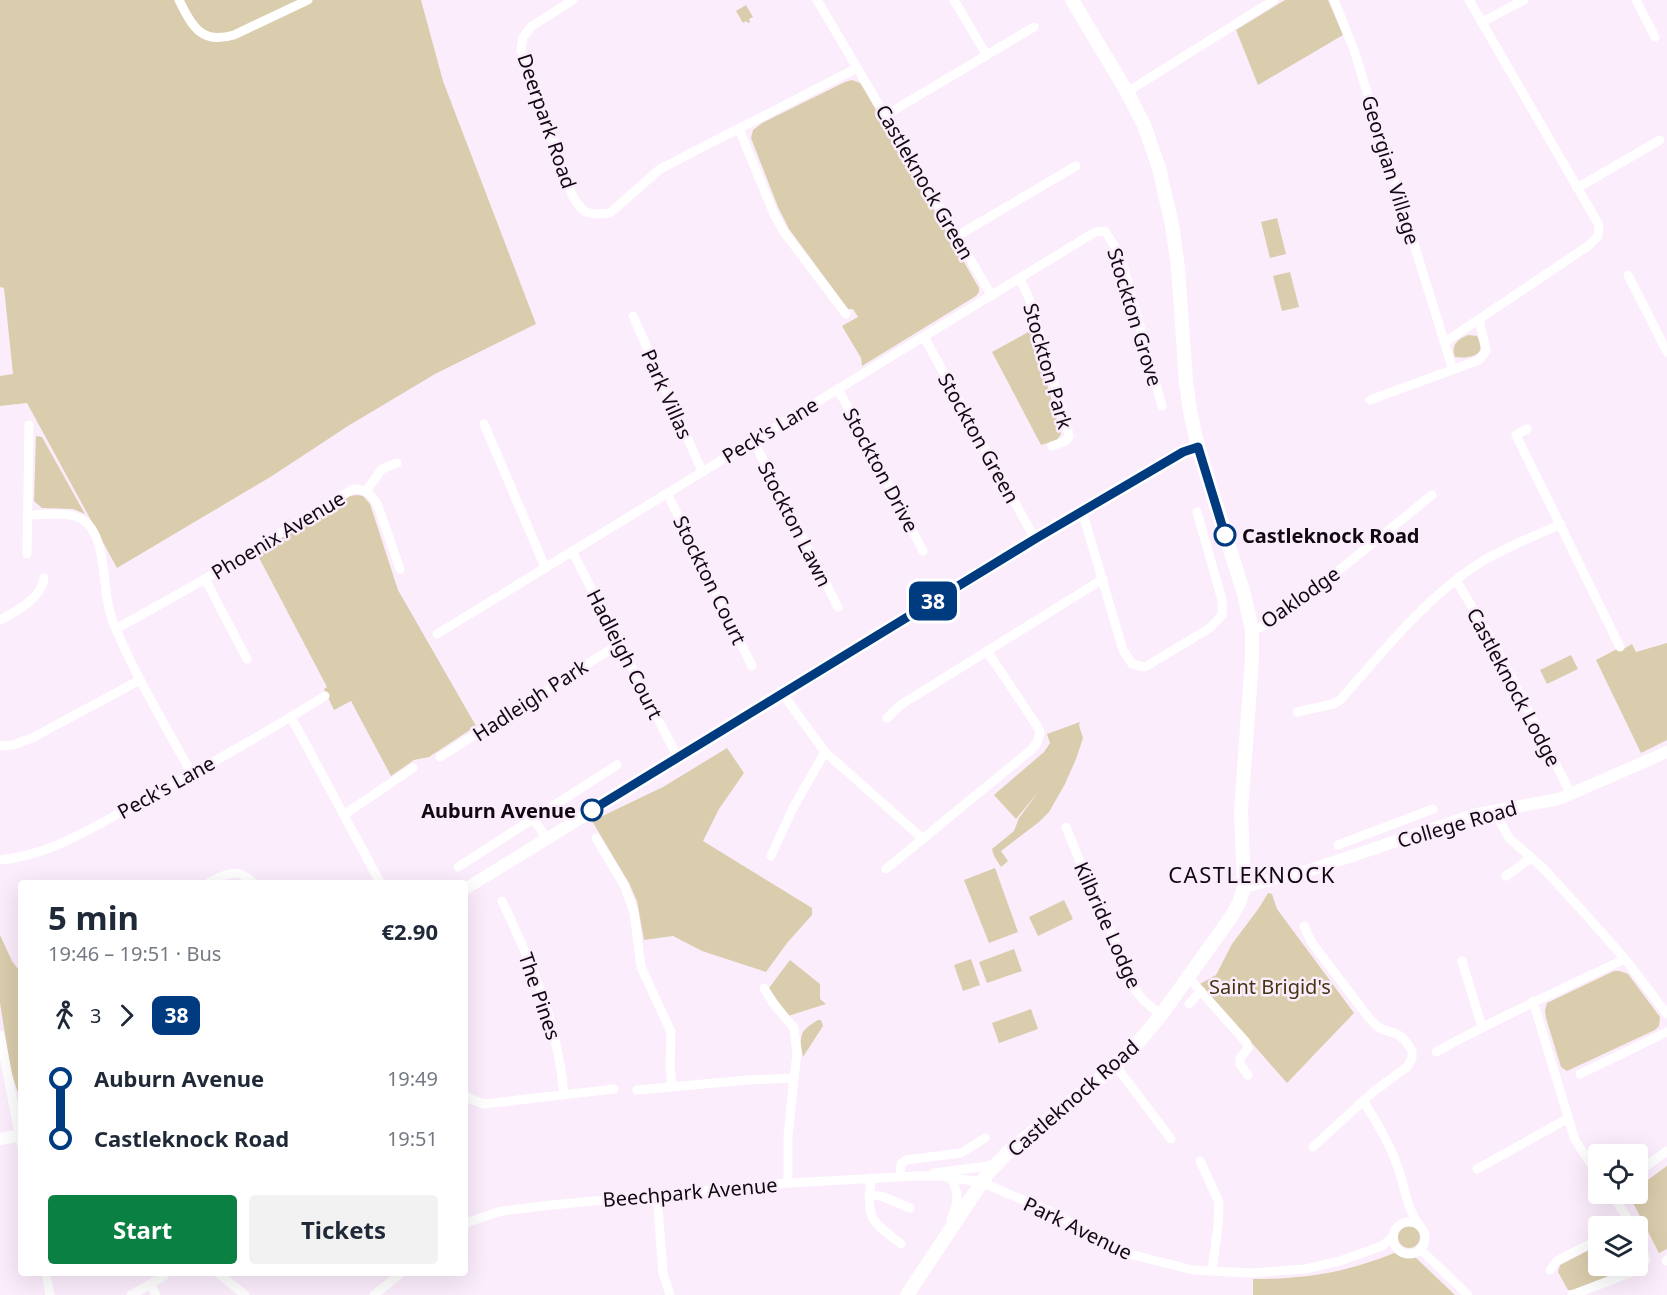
<!DOCTYPE html>
<meta charset="utf-8">
<style>
:root{--surface:#fff;--page:#f2f2f3;--text:#1f2937;--muted:#747a83;--accent:#0b8043}
body{margin:0;font-family:"Noto Sans",sans-serif;background:var(--page);color:var(--text);height:100vh;display:flex;flex-direction:column;font-size:22px;white-space:nowrap}
*{box-sizing:border-box;margin:0}
p{font-size:20px;color:var(--muted)}
.icon{flex:none;width:33px;height:33px;fill:none;stroke:currentColor;stroke-width:2;stroke-linecap:round;stroke-linejoin:round}
.map{position:relative;flex:1;overflow:hidden}
.drawer{position:absolute;left:18px;top:880px;width:450px;height:396px;display:flex;flex-direction:column;background:var(--surface);border-radius:6px;box-shadow:0 6px 24px #0002}
.drawer>*{flex:none}
.badge{padding:0 12px;border-radius:9px;font-size:21px;line-height:39px}
.fabs{position:absolute;left:1588px;top:1144px;display:grid;gap:12px}
.fabs a{display:grid;place-items:center;width:60px;height:60px;border-radius:6px;background:var(--surface);box-shadow:0 6px 24px #0002;font-size:30px}
.map>.badge{position:absolute;translate:-50% -50%;box-shadow:0 0 0 3px #fff}
.legs{display:flex;align-items:center;gap:9px;height:66px;padding:0 30px;font-size:20px}
.legs p{margin-inline-start:auto}
.summary{display:flex;align-items:center;justify-content:space-between;height:102px;padding:0 30px}
h1{font-size:33px;font-weight:700;line-height:45px}
.action{display:flex;gap:12px;margin-top:auto;padding:12px 30px}
.action a{flex:1;height:69px;border-radius:6px;background:var(--accent);color:#fff;font-size:24px;font-weight:700;line-height:69px;text-align:center}
.action a+a{background:var(--page);color:var(--text)}
ul{padding:0 30px;list-style:none}
li{display:flex;align-items:center;gap:21px;height:60px;font-size:22px}
li i{display:grid;place-items:center;width:9px;height:100%;margin:0 8px;background:currentColor}
li i::after{content:'';width:15px;height:15px;margin:-8px;border:4px solid;border-radius:50%;background:var(--surface)}
li p{margin-inline-start:auto}
li:first-child i{background:linear-gradient(#0000 50%,currentColor 0)}
li:last-child i{background:linear-gradient(currentColor 50%,#0000 0)}
.map>svg:first-child{display:block}
.green{fill:#dacdad}
.lines{fill:none;stroke-linecap:round;stroke-linejoin:round}
.minor{stroke:#fff;stroke-width:9}
.tertiary{stroke:#fff;stroke-width:12}
.secondary{stroke:#fff;stroke-width:14}
.line-1-casing{stroke:#fff;stroke-width:14}
.line-1{stroke:#003b80;stroke-width:9}
.stop-1-dot{fill:#fff;stroke:#003b80;stroke-width:3}
.labels{text-anchor:middle;dominant-baseline:central;stroke-width:5;stroke-linejoin:round;paint-order:stroke}
.street-label{font-size:20px;fill:#110911;stroke:#fcedfc}
.stop-label{font-size:20px;font-weight:bold;fill:#110911;stroke:#fcedfc;text-anchor:start}
.park-label{font-size:20px;fill:#423511;stroke:#fcedfc}
.quarter-label{font-size:22px;letter-spacing:1.5px;fill:#110911;stroke:#fcedfc}
</style>
<div class="map">
<svg width="1667" height="1295" viewBox="0 0 1667 1295">
<rect width="100%" height="100%" fill="#fcedfc"/>
<g class="green">
<polygon points="0,0 421,0 443,81 536,324 435,374 348,426 272,476 117,568 27,403 0,406 0,376 13,374 4,288 0,287"/>
<polygon points="1285,0 1328,0 1343,35 1258,85 1236,30"/>
<polygon points="746,5 753,17 749,19 750,22 748,23 746,21 743,23 736,11"/>
<polygon points="852,80 860,83 865,91 979,288 979,292 976,296 862,366 861,358 842,326 858,317 853,309 848,309 789,229 778,207 751,138 753,130 762,123 845,82"/>
<polygon points="1277,218 1286,254 1270,258 1261,222"/>
<polygon points="1290,272 1299,307 1282,311 1273,276"/>
<polygon points="1032,330 1061,434 1057,440 1041,445 992,352"/>
<path d="M1469,335L1477,336C1489,355 1470,359 1455,357C1450,345 1459,338 1469,335Z"/>
<polygon points="36,436 42,437 85,514 73,509 42,508 34,501"/>
<polygon points="357,495 363,496 370,504 398,590 476,726 429,757 414,760 391,776 351,701 334,710 324,689 327,687 256,552 350,496"/>
<polygon points="1667,643 1667,740 1641,753 1596,660 1617,649 1620,651 1632,644 1636,652"/>
<polygon points="1571,655 1578,669 1547,684 1540,670"/>
<polygon points="1080,722 1079,725 1083,738 1076,759 1065,784 1049,812 1039,822 1001,851 1008,861 1001,867 994,856 992,849 1014,831 1019,818 1039,791 1016,819 994,795 1044,752 1050,743 1047,734"/>
<polygon points="727,748 744,773 719,809 703,841 812,908 812,915 787,943 766,972 702,951 673,936 644,940 637,901 629,883 592,821 663,787"/>
<polygon points="995,868 1018,932 989,943 964,880"/>
<polygon points="1268,893 1272,894 1277,909 1354,1013 1287,1083 1200,984 1216,975 1232,944 1259,908"/>
<polygon points="1064,900 1073,919 1038,936 1029,917"/>
<polygon points="0,935 12,961 21,973 21,1102 11,1071 0,1003"/>
<polygon points="1014,949 1022,971 987,983 979,962"/>
<polygon points="971,959 980,985 963,991 954,965"/>
<polygon points="790,960 820,984 820,999 826,1004 788,1016 769,988"/>
<polygon points="1614,971 1620,971 1628,974 1660,1017 1659,1026 1655,1030 1567,1071 1561,1067 1546,1018 1545,1010 1547,1003"/>
<polygon points="1031,1009 1038,1029 999,1043 992,1023"/>
<path d="M818,1020H821L823,1026L803,1057C799,1036 799,1031 818,1020Z"/>
<polygon points="1667,1166 1667,1249 1659,1253 1629,1195 1638,1194 1638,1187"/>
<circle cx="1409" cy="1237" r="11"/>
<polygon points="1599,1245 1599,1266 1634,1266 1573,1290 1568,1290 1558,1272 1560,1265"/>
<path d="M1394,1253L1414,1256L1455,1295H1253V1279C1305,1279 1345,1273 1394,1253Z"/>
</g>
<g class="lines">
<g class="minor">
<path d="M179,0C192,26 201,45 234,35L308,0"/>
<polyline points="573,0 532,26 523,37 521,50 573,197 580,207 586,212 594,214 610,213 660,169 857,68"/>
<polyline points="817,0 992,296"/>
<polyline points="954,0 986,54"/>
<polyline points="1334,0 1354,50 1453,370"/>
<polyline points="1636,0 1655,37"/>
<polyline points="1482,22 1524,0"/>
<polyline points="1127,92 1274,0"/>
<polyline points="886,115 1034,27"/>
<polyline points="739,129 774,214 784,232 846,314"/>
<polyline points="1577,188 1660,140"/>
<polyline points="957,236 1076,166"/>
<polyline points="1628,275 1667,352"/>
<polyline points="1020,279 1029,298 1067,426 1069,436 1066,441 1052,446"/>
<polyline points="633,316 702,471"/>
<polyline points="924,337 1035,539"/>
<polyline points="1445,342 1588,246 1598,236 1599,225 1469,0"/>
<polyline points="838,389 923,551"/>
<polyline points="1370,400 1479,360 1486,351 1479,319"/>
<polyline points="484,424 545,567"/>
<polyline points="1527,429 1516,435 1620,647"/>
<polyline points="753,440 838,607"/>
<polyline points="366,491 382,469 397,463"/>
<polyline points="667,493 752,666"/>
<polyline points="1082,511 1123,650 1132,664 1145,667 1210,628 1222,615 1222,600 1197,512"/>
<path d="M27,515C46,515 73,509 88,524C107,545 102,589 111,616C115,630 123,644 129,658C148,697 171,736 192,774"/>
<polyline points="572,551 678,758"/>
<polyline points="27,554 29,425"/>
<polyline points="205,579 247,659"/>
<polyline points="1456,580 1494,644 1571,794"/>
<path d="M0,620C17,611 42,598 44,578"/>
<path d="M116,629L205,579L353,489C367,489 372,495 378,506L400,569"/>
<polyline points="1252,630 1268,624 1296,605 1432,495"/>
<polyline points="437,634 1095,232 1105,231 1118,252 1125,273 1162,406"/>
<polyline points="782,693 825,752 923,839"/>
<path d="M1297,712L1333,704L1340,700C1382,653 1424,599 1478,564C1503,548 1533,537 1561,524"/>
<polyline points="291,717 381,884"/>
<polyline points="887,718 899,706 1103,579"/>
<polyline points="0,746 13,745 32,738 140,680"/>
<polyline points="440,757 619,644"/>
<polyline points="1494,810 1509,838 1543,868 1587,916 1625,959 1667,1014"/>
<polyline points="345,814 413,768"/>
<polyline points="533,818 546,838"/>
<polyline points="1066,827 1084,872 1089,878 1136,991 1144,1001 1161,1015"/>
<polyline points="596,838 624,885 634,912 641,967 671,1032 670,1067 672,1086"/>
<polyline points="1338,845 1433,809"/>
<polyline points="771,856 793,808 825,752"/>
<path d="M0,860C52,855 93,827 138,803C202,769 264,734 325,696"/>
<polyline points="458,867 617,765"/>
<polyline points="886,869 1031,750 1037,743 1040,732 1037,726 987,651"/>
<polyline points="1506,876 1531,858"/>
<path d="M207,884C224,874 239,866 254,884"/>
<path d="M502,901C532,964 558,1024 564,1095"/>
<polyline points="1304,926 1312,943 1369,1018 1379,1028 1397,1034 1404,1039 1412,1051 1412,1058 1407,1067 1373,1092 1313,1147"/>
<polyline points="1462,961 1482,1027"/>
<polyline points="1188,977 1246,1042 1248,1048 1240,1058 1240,1064 1248,1075"/>
<polyline points="764,988 773,1003 794,1028 797,1054 794,1078"/>
<polyline points="1533,1001 1575,1140 1599,1176"/>
<polyline points="1189,1004 1201,991"/>
<polyline points="0,1035 21,1144"/>
<path d="M1436,1052C1498,1018 1561,989 1625,959"/>
<polyline points="1115,1065 1171,1139"/>
<polyline points="1580,1074 1667,1032"/>
<polyline points="637,1090 748,1080 794,1078 788,1136 788,1183"/>
<polyline points="465,1095 471,1099 483,1104 614,1089"/>
<path d="M1363,1101C1377,1122 1390,1144 1398,1168C1405,1188 1407,1210 1420,1226"/>
<polyline points="1200,1161 1219,1202 1218,1225 1212,1271"/>
<polyline points="1477,1169 1567,1119"/>
<polyline points="1638,1172 1667,1151"/>
<polyline points="934,1173 988,1166 997,1162"/>
<polyline points="900,1177 901,1164 906,1160 961,1153 985,1138"/>
<path d="M871,1178C867,1220 869,1219 901,1244"/>
<path d="M951,1178C960,1194 958,1203 951,1220"/>
<polyline points="1612,1194 1629,1221"/>
<polyline points="657,1195 663,1273 670,1295"/>
<polyline points="869,1195 881,1196 910,1208"/>
<circle cx="1409" cy="1238" r="16"/>
<polyline points="465,1223 502,1211 551,1205 788,1183 917,1176 940,1176 981,1182 1051,1212 1129,1254 1193,1270 1250,1273 1306,1269 1340,1261 1382,1246 1393,1237"/>
<polyline points="1619,1227 1629,1221 1633,1227"/>
<polyline points="1420,1249 1468,1295"/>
<polyline points="1666,1261 1667,1260"/>
<polyline points="1550,1270 1557,1261 1599,1239"/>
<polyline points="46,1274 50,1295"/>
<polyline points="219,1274 245,1295"/>
<polyline points="150,1284 156,1295"/>
<polyline points="131,1295 164,1276"/>
<polyline points="374,1295 400,1274"/>
<polyline points="1572,1295 1640,1269 1646,1260 1638,1237"/>
</g>
<g class="tertiary">
<polyline points="1244,887 1313,869 1477,814 1559,799 1667,752"/>
<polyline points="465,889 1035,539 1172,458 1198,447"/>
<polyline points="0,1139 21,1135"/>
</g>
<polyline class="secondary" points="907,1295 988,1173 1007,1153 1109,1071 1136,1045 1161,1015 1231,917 1239,903 1244,887 1241,811 1252,659 1252,630 1244,594 1198,447 1190,411 1186,382 1178,268 1172,225 1159,168 1144,125 1127,92 1072,0"/>
</g>
<g class="lines">
<defs>
<polyline id="line-1" points="592,810 1035,539 1183,452 1198,447 1225,535"/>
</defs>
<use href="#line-1" class="line-1-casing"/>
<use href="#line-1" class="line-1"/>
</g>
<g class="stop-1-dot">
<circle cx="1225" cy="535" r="10"/>
<circle cx="592" cy="810" r="10"/>
</g>
<g class="labels">
<g class="street-label">
<text transform="translate(547 121) rotate(71)">Deerpark Road</text>
<text transform="translate(1391 170) rotate(73)">Georgian Village</text>
<text transform="translate(925 182) rotate(60)">Castleknock Green</text>
<text transform="translate(1135 317) rotate(73)">Stockton Grove</text>
<text transform="translate(1048 366) rotate(74)">Stockton Park</text>
<text transform="translate(667 394) rotate(66)">Park Villas</text>
<text transform="translate(770 430) rotate(-31)">Peck's Lane</text>
<text transform="translate(979 438) rotate(61)">Stockton Green</text>
<text transform="translate(881 470) rotate(62)">Stockton Drive</text>
<text transform="translate(795 524) rotate(63)">Stockton Lawn</text>
<text transform="translate(278 535) rotate(-31)">Phoenix Avenue</text>
<text transform="translate(710 580) rotate(64)">Stockton Court</text>
<text transform="translate(1300 597) rotate(-35)">Oaklodge</text>
<text transform="translate(625 654) rotate(63)">Hadleigh Court</text>
<text transform="translate(1514 687) rotate(62)">Castleknock Lodge</text>
<text transform="translate(530 700) rotate(-33)">Hadleigh Park</text>
<text transform="translate(166 787) rotate(-29)">Peck's Lane</text>
<text transform="translate(1457 824) rotate(-16)">College Road</text>
<text transform="translate(1108 925) rotate(66)">Kilbride Lodge</text>
<text transform="translate(540 996) rotate(71)">The Pines</text>
<text transform="translate(1073 1098) rotate(-41)">Castleknock Road</text>
<text transform="translate(690 1192) rotate(-5)">Beechpark Avenue</text>
<text transform="translate(1078 1228) rotate(26)">Park Avenue</text>
</g>
<g class="stop-label">
<text x="1242" y="535">Castleknock Road</text>
<text x="576" y="810" text-anchor="end">Auburn Avenue</text>
</g>
<g class="park-label">
<text x="1270" y="986">Saint Brigid's</text>
</g>
<g class="quarter-label">
<text x="1252" y="874">CASTLEKNOCK</text>
</g>
</g>
</svg>
<div class="fabs">
<a><svg class="icon" aria-label="locate" viewBox="0 0 24 24"><circle cx="12" cy="12" r="6"/><path d="M12 2v4M12 18v4M2 12h4M18 12h4"/></svg></a>
<a><svg class="icon" aria-label="layers" viewBox="0 0 24 24"><path d="M12 4l9 5-9 5-9-5zM3 14l9 5 9-5"/></svg></a>
</div>
<b class="badge" style="left:933px;top:601px;background:#003b80;color:#fff">38</b>
<section class="drawer">
<div class="summary"><div><h1>5 min</h1><p>19:46 – 19:51 · Bus</p></div><b>€2.90</b></div>
<div class="legs"><svg class="icon" aria-label="walk" viewBox="0 0 24 24"><circle cx="13" cy="4" r="2"/><path d="M13 8l-2 6 4 7M11 14l-3 7M7 12l3-4h3l4 4"/></svg>3<svg class="icon" aria-label="forward" viewBox="0 0 24 24"><path d="M9 5l7 7-7 7"/></svg><b class="badge" style="background:#003b80;color:#fff">38</b></div>
<ul>
<li><i style="color:#003b80"></i><b>Auburn Avenue</b><p>19:49</p></li>
<li><i style="color:#003b80"></i><b>Castleknock Road</b><p>19:51</p></li>
</ul>
<div class="action"><a>Start</a><a>Tickets</a></div>
</section>
</div>
